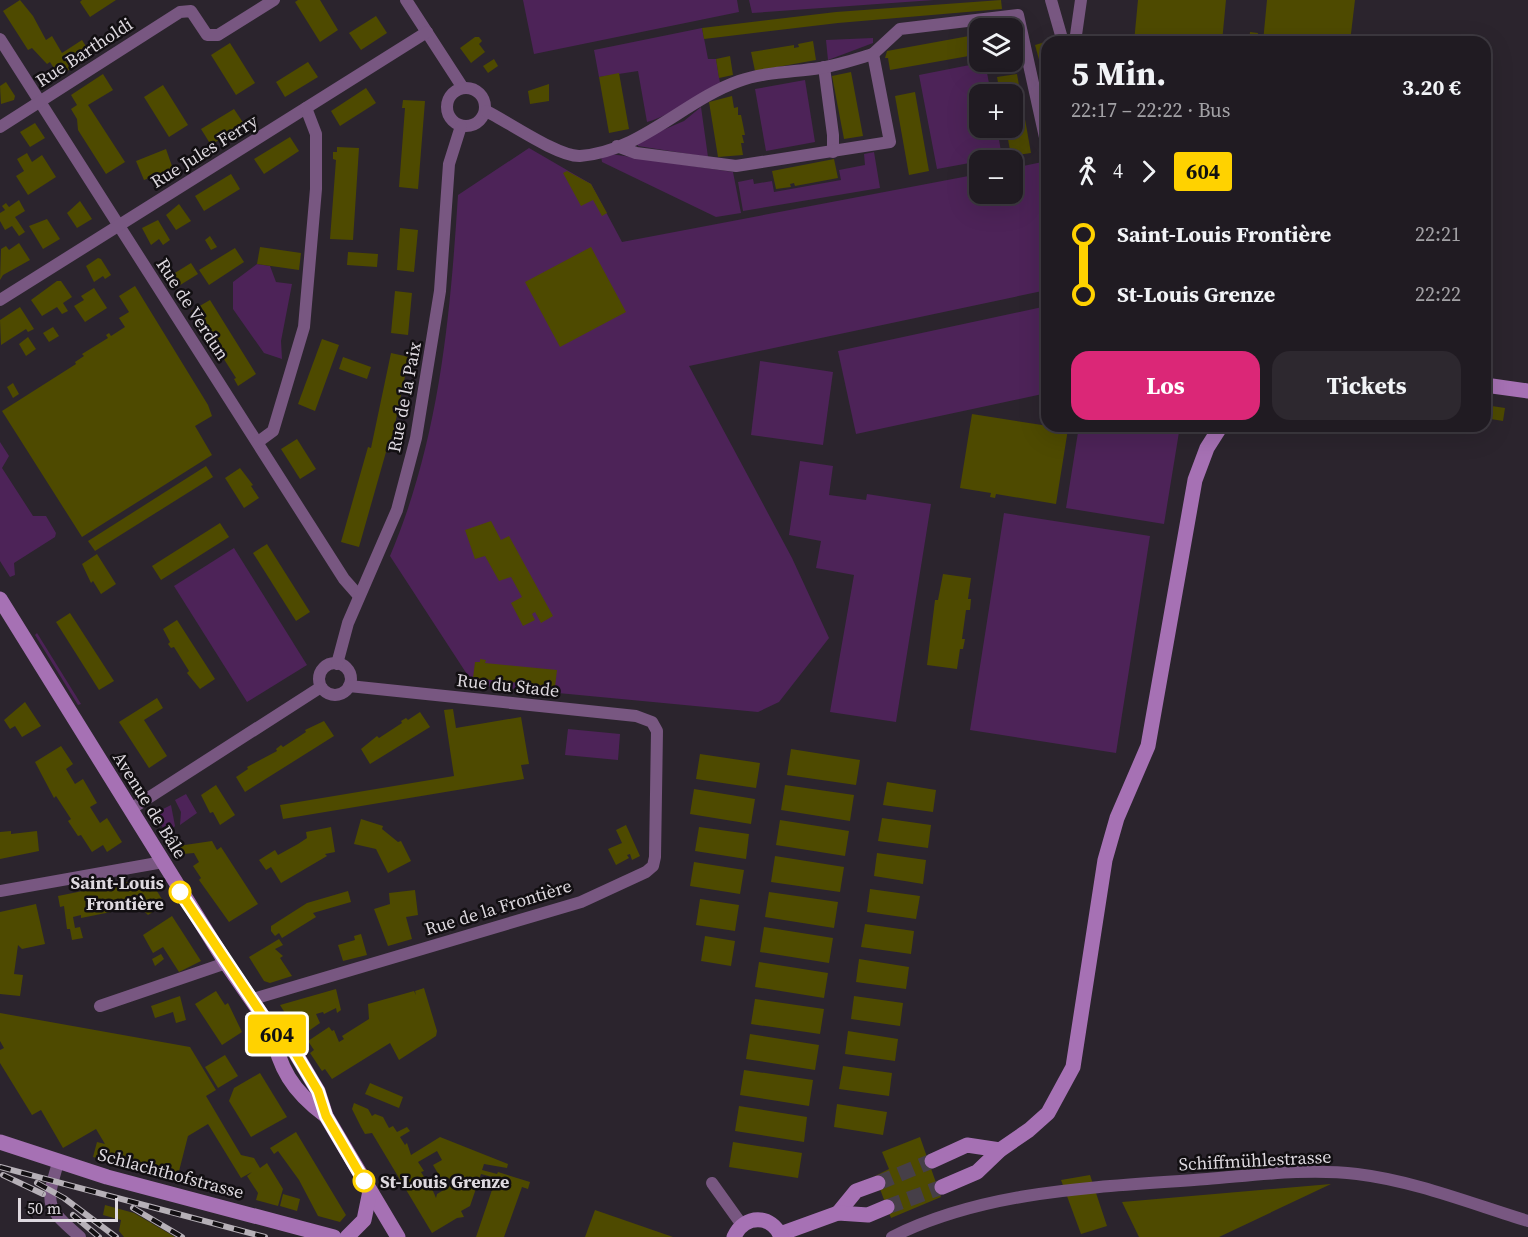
<!DOCTYPE html>
<html lang="de">
<meta charset="utf-8">
<style>
:root{--surface:#201b22;--page:#2d282f;--text:#f1f3f6;--muted:#a2a1a5;--line:#3d3940;--accent:#db2777}
body{margin:0;font-family:"Source Serif 4",serif;background:var(--page);color:var(--text);height:100vh;display:flex;flex-direction:column;font-size:22px;white-space:nowrap}
*{box-sizing:border-box;margin:0}
p{font-size:20px;color:var(--muted)}
.icon{flex:none;width:33px;height:33px;fill:none;stroke:currentColor;stroke-width:2;stroke-linecap:round;stroke-linejoin:round}
.map{position:relative;flex:1;overflow:hidden}
.panel{position:absolute;left:1041px;top:36px;width:450px;height:396px;display:flex;flex-direction:column;background:var(--surface);border-radius:18px;box-shadow:0 6px 24px #0002,0 0 0 2px var(--line)}
.panel>*{flex:none}
.badge{padding:0 12px;border-radius:4px;font-size:21px;line-height:39px}
.fabs{position:absolute;left:969px;top:18px;display:grid;gap:12px}
.fabs a{display:grid;place-items:center;width:54px;height:54px;border-radius:12px;background:var(--surface);box-shadow:0 6px 24px #0002,0 0 0 2px var(--line);font-size:30px}
.scale{position:absolute;left:18px;bottom:15px;width:100px;box-sizing:border-box;padding-left:6px;border:3px solid #ded9df;border-top:0;font-size:16px;line-height:21px;white-space:nowrap;color:#ded9df;-webkit-text-stroke:4px #120f12;paint-order:stroke}
.map>.badge{position:absolute;translate:-50% -50%;box-shadow:0 0 0 3px #fff}
.legs{display:flex;align-items:center;gap:9px;height:66px;padding:0 30px;font-size:20px}
.legs p{margin-inline-start:auto}
.overview{display:flex;align-items:center;justify-content:space-between;height:102px;padding:0 30px}
h1{font-size:33px;font-weight:700;line-height:45px}
.button{display:flex;gap:12px;margin-top:auto;padding:12px 30px}
.button a{flex:1;height:69px;border-radius:18px;background:var(--accent);color:#fff;font-size:24px;font-weight:700;line-height:69px;text-align:center}
.button a+a{background:var(--page);color:var(--text)}
ul{padding:0 30px;list-style:none}
li{display:flex;align-items:center;gap:21px;height:60px;font-size:22px}
li i{display:grid;place-items:center;width:9px;height:100%;margin:0 8px;background:currentColor}
li i::after{content:'';width:15px;height:15px;margin:-8px;border:4px solid;border-radius:50%;background:var(--surface)}
li p{margin-inline-start:auto}
li:first-child i{background:linear-gradient(#0000 50%,currentColor 0)}
li:last-child i{background:linear-gradient(currentColor 50%,#0000 0)}
.map>svg:first-child{display:block}
.green{fill:#4d2358}
.building{fill:#4e4a00;fill-rule:evenodd}
.lines{fill:none;stroke-linecap:round;stroke-linejoin:round}
.secondary-tunnel{stroke:#463f48;stroke-width:15;stroke-dasharray:15 8;stroke-linecap:butt}
.street{stroke:#785781;stroke-width:12}
.secondary{stroke:#a671b4;stroke-width:15}
.rail-casing{stroke:#b6b0b7;stroke-width:6}
.rail{stroke:#120f12;stroke-width:4;stroke-dasharray:11;stroke-linecap:butt}
.line-1-casing{stroke:#fff;stroke-width:14}
.line-1{stroke:#ffd200;stroke-width:9}
.stop-1-dot{fill:#fff;stroke:#ffd200;stroke-width:3}
.labels{text-anchor:middle;dominant-baseline:central;stroke-width:5;stroke-linejoin:round;paint-order:stroke}
.street-label{font-size:18px;fill:#ded9df;stroke:#120f12}
.stop-label{font-size:18px;font-weight:bold;fill:#ded9df;stroke:#120f12;text-anchor:end}
</style>
<div class="map">
<svg width="1528" height="1237" viewBox="0 0 1528 1237">
<rect width="100%" height="100%" fill="#2b242d"/>
<g class="green">
<polygon points="523,0 737,0 739,12 534,54"/>
<polygon points="749,0 934,0 752,13"/>
<path d="M702,28L708,59H716L720,83C694,95 675,114 647,122L638,71L599,77L594,50Z"/>
<polygon points="873,38 873,43 828,60 826,40"/>
<polygon points="985,62 991,94 980,94 980,128 997,128 1002,157 937,169 919,75"/>
<polygon points="805,80 815,142 766,151 755,89"/>
<polygon points="701,107 708,157 638,146 637,142 642,139 684,121"/>
<path d="M529,148L591,184L622,242L979,174L980,194H1012L1013,168L1047,161V290L689,366L792,558L829,638L779,702L758,712L474,685L390,556C439,440 450,320 458,195Z"/>
<polygon points="874,152 880,188 743,211 738,182 753,179 754,184 772,181 774,192 841,180 839,170 865,165 864,154"/>
<polygon points="604,153 733,172 741,213 716,217 602,162 601,156"/>
<polygon points="257,264 270,266 276,282 292,284 281,341 282,359 264,353 233,309 233,282"/>
<polygon points="1047,306 1047,393 856,434 838,351"/>
<polygon points="760,361 833,372 823,445 751,435"/>
<polygon points="1079,426 1180,426 1164,524 1066,508"/>
<polygon points="0,442 9,456 2,468 33,516 46,516 56,533 55,537 14,563 15,575 10,577 0,561"/>
<polygon points="800,461 833,466 829,495 866,500 867,494 931,504 896,722 830,712 854,575 816,568 821,541 789,535"/>
<polygon points="1004,513 1150,536 1116,753 970,730"/>
<polygon points="234,548 307,665 247,702 174,586"/>
<polygon points="37,633 81,704 78,705 35,635"/>
<polygon points="568,729 620,734 618,760 565,755"/>
<polygon points="186,794 197,813 180,825 181,812 175,800"/>
<polygon points="171,805 175,826 167,835 156,816 157,812"/>
</g>
<g class="building">
<polygon points="20,0 33,16 46,40 52,36 62,53 82,40 92,56 59,76 50,62 47,64 32,48 28,50 3,11"/>
<polygon points="82,0 116,0 90,17 80,2"/>
<polygon points="298,0 320,0 338,30 320,42 295,2"/>
<polygon points="1001,0 1002,9 838,23 704,39 702,28 836,12"/>
<polygon points="1138,0 1226,0 1222,42 1134,42"/>
<polygon points="1267,0 1355,0 1350,42 1263,42"/>
<polygon points="376,16 387,33 361,50 349,33"/>
<polygon points="1250,32 1258,33 1257,42 1249,42"/>
<polygon points="980,34 980,54 890,70 888,58 885,58 887,51"/>
<polygon points="475,37 479,37 482,41 479,44 485,52 471,63 460,48"/>
<polygon points="813,41 816,60 755,71 751,52 794,45 794,48 799,47 798,44"/>
<polygon points="1045,42 1047,49 1046,85 1035,45"/>
<polygon points="230,43 255,83 236,95 211,55"/>
<polygon points="730,56 733,75 719,78 716,59"/>
<polygon points="494,59 498,66 488,73 483,66"/>
<polygon points="308,62 318,77 285,97 276,82"/>
<polygon points="851,72 863,136 844,139 832,76"/>
<polygon points="619,73 629,129 609,133 599,77"/>
<polygon points="103,74 113,90 88,105 125,162 106,174 78,130 77,119 71,109 77,105 71,95"/>
<polygon points="1017,74 1031,153 1011,156 1006,128 1012,128 1012,94 1000,94 997,77"/>
<polygon points="6,82 15,96 14,100 1,104 0,86"/>
<polygon points="549,84 549,101 530,104 528,91"/>
<polygon points="163,85 188,125 169,137 144,97"/>
<polygon points="366,88 376,103 340,126 331,111"/>
<polygon points="915,92 929,171 909,175 895,96"/>
<polygon points="732,96 734,108 738,107 738,115 741,115 745,135 742,135 744,143 741,143 743,155 718,157 709,102"/>
<polygon points="403,100 425,101 418,189 399,187 405,108 402,108"/>
<polygon points="234,109 244,124 211,145 201,129"/>
<polygon points="35,123 45,138 30,147 20,132"/>
<polygon points="290,137 299,151 264,174 254,159"/>
<polygon points="337,147 359,148 353,240 330,239 336,160 333,159 333,152 337,152"/>
<polygon points="166,149 173,169 144,180 136,161"/>
<polygon points="27,153 32,162 42,155 56,177 28,195 16,176 24,171 17,159"/>
<polygon points="834,159 838,178 795,186 794,183 790,184 791,187 776,189 772,171"/>
<polygon points="567,171 591,184 607,213 602,216 593,200 581,206 563,173"/>
<polygon points="231,174 240,189 204,211 195,196"/>
<polygon points="19,200 25,211 15,217 25,232 19,236 12,226 5,230 0,221 0,213 5,210 2,206 6,203 9,207"/>
<polygon points="80,201 92,219 77,228 67,213"/>
<polygon points="179,204 191,221 176,230 166,215"/>
<polygon points="47,219 60,239 43,249 29,226"/>
<polygon points="158,220 170,240 163,245 159,239 151,245 142,228"/>
<polygon points="400,228 418,230 414,272 397,270"/>
<polygon points="210,236 217,247 211,250 205,240"/>
<polygon points="19,243 30,260 3,275 0,280 1,249 6,246 9,250"/>
<polygon points="260,247 301,253 299,270 257,264"/>
<polygon points="591,247 626,312 560,347 525,282"/>
<polygon points="235,248 244,262 209,285 199,270"/>
<polygon points="348,252 378,254 377,267 347,265"/>
<polygon points="98,258 101,259 111,275 105,279 103,276 94,282 86,266"/>
<polygon points="191,263 198,274 177,287 170,276"/>
<polygon points="57,281 61,281 72,297 63,303 68,311 62,314 57,307 42,316 31,300"/>
<polygon points="135,286 208,405 212,416 195,426 212,455 82,537 2,411 76,364 75,362 84,356 82,354 108,338 106,335 109,333 111,336 125,327 119,318 129,312 119,296"/>
<polygon points="94,288 107,308 85,322 74,306 84,300 81,296"/>
<polygon points="395,291 412,293 408,335 391,333"/>
<polygon points="210,300 256,374 238,386 234,379 236,378 197,317 195,318 191,311"/>
<polygon points="20,307 34,329 28,332 26,329 1,345 0,320"/>
<polygon points="53,327 59,336 49,342 43,333"/>
<polygon points="28,337 36,349 26,356 19,344"/>
<polygon points="322,339 339,345 315,411 298,404"/>
<polygon points="391,353 409,357 389,453 386,452 359,547 341,542 368,447 371,448"/>
<polygon points="343,357 371,367 367,379 339,369"/>
<polygon points="13,383 19,394 13,398 7,387"/>
<polygon points="1485,405 1505,408 1503,421 1485,418"/>
<polygon points="972,414 1068,429 1056,504 996,494 995,498 990,497 991,493 960,488"/>
<polygon points="297,439 316,469 300,479 281,449"/>
<polygon points="206,466 213,477 95,551 88,541"/>
<polygon points="240,468 253,485 251,486 259,498 244,508 225,478"/>
<polygon points="491,521 501,540 509,536 553,616 541,623 535,612 532,614 535,620 523,626 511,603 522,597 511,577 499,581 485,556 475,559 465,530"/>
<polygon points="220,523 229,537 161,580 152,566"/>
<polygon points="267,544 310,612 296,621 253,553"/>
<polygon points="97,554 116,584 101,594 93,581 91,583 82,564"/>
<polygon points="943,574 971,578 968,599 971,599 970,610 966,610 962,639 965,639 963,649 960,649 957,669 927,665 935,600 938,600"/>
<polygon points="70,613 114,681 99,690 56,622"/>
<polygon points="177,620 215,679 200,689 187,673 189,671 174,647 171,648 168,644 170,642 163,629"/>
<polygon points="480,659 486,660 485,663 557,670 555,687 473,678 475,662 480,662"/>
<polygon points="157,698 163,708 144,720 167,756 149,768 119,722"/>
<polygon points="25,702 41,726 22,737 15,726 10,729 4,720"/>
<polygon points="453,709 456,728 521,717 529,764 521,765 524,779 283,819 280,805 454,776 444,710"/>
<polygon points="420,712 430,727 370,764 361,749 377,736 379,738 402,723 401,721 406,718 408,720"/>
<polygon points="324,721 334,736 245,792 236,777 248,769 247,767 277,751 276,749 281,745 283,747 306,732 305,730"/>
<polygon points="61,746 73,764 66,769 75,784 83,779 97,803 90,807 100,823 107,818 122,842 107,852 103,845 92,852 81,835 78,836 68,821 71,819 56,796 54,798 35,762"/>
<polygon points="791,749 860,760 856,785 787,775"/>
<polygon points="700,754 760,763 756,788 696,779"/>
<polygon points="887,782 936,790 933,812 883,805"/>
<polygon points="216,785 235,815 220,825 213,812 210,813 201,795"/>
<polygon points="785,785 854,795 850,821 781,810"/>
<polygon points="694,789 755,799 751,824 690,814"/>
<polygon points="882,818 931,825 928,848 878,841"/>
<polygon points="361,819 383,826 382,829 398,842 401,841 411,861 388,873 376,849 354,844"/>
<polygon points="780,820 849,831 845,856 776,845"/>
<polygon points="626,825 640,856 632,860 630,854 627,855 629,858 616,865 608,849 622,843 616,830"/>
<polygon points="331,827 335,852 325,854 327,856 281,883 271,867 266,870 259,860 275,850 278,855 298,844 307,838 306,832"/>
<polygon points="699,827 749,834 746,859 695,851"/>
<polygon points="11,831 11,834 37,831 39,851 0,859 0,832"/>
<polygon points="212,841 217,850 221,847 258,904 229,922 199,880 201,878 193,866 199,862 194,853 183,854 178,846"/>
<polygon points="877,853 926,860 923,884 874,876"/>
<polygon points="775,856 844,867 840,892 771,882"/>
<polygon points="694,862 744,870 740,894 690,886"/>
<polygon points="137,880 155,888 165,904 148,915 138,905 129,906 128,903 124,904 124,906 110,907 111,912 81,918 81,915 73,917 75,928 80,927 83,938 72,940 70,929 67,929 64,906 60,907 58,896"/>
<polygon points="870,889 920,896 916,919 867,912"/>
<polygon points="415,890 418,915 406,917 412,939 388,946 374,909 390,904 389,893"/>
<polygon points="348,891 351,902 313,913 316,917 282,938 279,933 275,936 271,931 271,926 307,903"/>
<polygon points="769,892 838,902 834,928 765,917"/>
<polygon points="700,899 739,905 735,931 696,925"/>
<polygon points="36,904 45,944 22,949 18,945 14,974 23,975 20,996 0,994 0,912"/>
<polygon points="172,916 201,961 179,972 163,947 153,953 143,935"/>
<polygon points="865,924 914,931 911,954 861,947"/>
<polygon points="764,927 833,938 829,963 760,952"/>
<polygon points="361,934 367,955 343,961 338,945 355,940 354,936"/>
<polygon points="705,936 735,941 731,966 701,961"/>
<polygon points="279,939 283,945 275,949 283,956 280,958 292,976 270,983 264,981 249,957"/>
<polygon points="161,954 164,959 155,966 152,959"/>
<polygon points="859,959 909,967 906,989 856,982"/>
<polygon points="759,962 828,973 824,998 755,987"/>
<polygon points="424,988 437,1031 436,1036 399,1060 390,1043 332,1079 325,1069 322,1071 310,1053 314,1050 308,1041 329,1027 332,1031 334,1030 339,1042 344,1039 342,1036 369,1019 368,1004 414,991 416,995 415,991"/>
<polygon points="336,989 341,1010 337,1013 336,1008 324,1014 323,1012 316,1014 320,1023 300,1037 280,1005"/>
<polygon points="216,991 225,1005 228,1003 242,1032 222,1045 195,1004"/>
<polygon points="180,996 186,1020 176,1023 173,1012 155,1018 151,1006"/>
<polygon points="854,996 903,1003 900,1026 851,1019"/>
<polygon points="755,999 824,1009 820,1034 751,1024"/>
<polygon points="0,1013 190,1047 216,1090 206,1096 241,1155 254,1158 260,1168 267,1163 283,1189 278,1206 256,1200 258,1193 247,1176 252,1172 241,1178 208,1124 188,1136 177,1179 93,1157 97,1142 105,1144 96,1129 63,1148 41,1110 32,1115 0,1063 0,1050 4,1048 0,1041"/>
<polygon points="848,1031 898,1039 895,1061 845,1054"/>
<polygon points="750,1034 819,1045 815,1070 746,1059"/>
<polygon points="225,1055 238,1076 218,1088 205,1067"/>
<polygon points="843,1066 892,1073 889,1096 839,1089"/>
<polygon points="744,1070 813,1080 809,1106 740,1095"/>
<polygon points="260,1073 287,1117 251,1137 229,1101 234,1088"/>
<polygon points="370,1083 403,1097 399,1108 365,1094"/>
<path d="M354,1103L368,1109L372,1116L375,1114L383,1117L389,1128L393,1126L397,1132L407,1127L410,1131L400,1137L405,1145L407,1143L411,1155L440,1137L508,1164L507,1168L484,1164L482,1170L497,1174L498,1172L530,1182L528,1189L522,1187L504,1237H476L496,1178L481,1174L470,1206L461,1211L464,1217L457,1218L432,1233L372,1133L365,1134L361,1127L352,1109ZM437,1151L442,1160L433,1165L443,1182L449,1178L452,1185L437,1194L436,1198L428,1179L426,1180L421,1172L424,1171L418,1162Z"/>
<polygon points="837,1104 887,1112 883,1135 834,1127"/>
<polygon points="739,1106 807,1117 804,1142 735,1131"/>
<polygon points="296,1132 346,1215 340,1222 318,1216 299,1180 278,1151 274,1154 270,1148"/>
<polygon points="920,1137 941,1197 891,1218 875,1176 889,1169 882,1152"/>
<polygon points="733,1142 802,1153 798,1178 729,1167"/>
<polygon points="1090,1175 1107,1226 1081,1234 1061,1180"/>
<polygon points="1331,1184 1219,1237 1139,1237 1122,1202"/>
<polygon points="283,1194 300,1199 297,1211 280,1206"/>
<polygon points="105,1205 134,1213 175,1237 124,1237 119,1231 121,1220 103,1215"/>
<polygon points="595,1210 673,1237 585,1237"/>
</g>
<g class="lines">
<g class="secondary-tunnel">
<polyline points="878,1183 932,1161"/>
<polyline points="887,1207 942,1187"/>
</g>
<g class="street">
<polyline points="406,0 463,88"/>
<polyline points="1051,0 1063,42"/>
<polyline points="0,39 344,579 359,596"/>
<polyline points="1075,42 1081,0"/>
<polyline points="873,54 900,29 1018,15 1046,142"/>
<polyline points="824,67 833,135 833,152"/>
<circle cx="466" cy="107" r="19"/>
<path d="M486,111C507,121 558,157 580,156C640,152 685,100 739,81C764,72 794,72 820,68C838,65 856,59 873,54L890,142L736,166L636,153L617,146"/>
<polyline points="0,127 180,12 191,11 207,35 218,35 274,0"/>
<polyline points="0,300 427,32"/>
<polyline points="258,442 273,431 304,327 316,189 316,134 306,108"/>
<circle cx="335" cy="679" r="16"/>
<polyline points="337,664 348,623 397,510 416,438 440,291 449,164 461,126"/>
<polyline points="131,809 321,687"/>
<polyline points="0,891 163,862"/>
<polyline points="253,999 581,902 646,872 653,866 655,857 657,731 652,722 636,716 349,686"/>
<polyline points="100,1006 226,963"/>
<path d="M58,1163C45,1206 46,1207 80,1237"/>
<polyline points="712,1183 742,1225"/>
<path d="M892,1237C988,1189 1102,1187 1207,1179C1257,1175 1308,1168 1357,1174C1415,1181 1472,1204 1528,1221"/>
</g>
<g class="secondary">
<polyline points="1485,385 1528,391"/>
<polyline points="0,599 226,963 271,1028 293,1049 318,1091 326,1116 398,1237"/>
<path d="M271,1028C279,1068 292,1091 326,1116"/>
<polyline points="0,1142 107,1177 334,1237"/>
<polyline points="932,1161 967,1145 1000,1150"/>
<polyline points="942,1187 977,1172 1000,1150 1029,1130 1048,1113 1073,1067 1105,860 1117,818 1148,746 1195,480 1207,448 1221,426"/>
<polyline points="838,1213 856,1191 878,1183"/>
<polyline points="780,1234 838,1213 868,1215 887,1207"/>
<polyline points="347,1237 364,1220 370,1191"/>
<path d="M734,1237C744,1214 772,1214 781,1237"/>
</g>
<defs>
<g id="rail">
<polyline points="0,1167 265,1237"/>
<polyline points="3,1175 43,1194"/>
<polyline points="37,1183 64,1198 116,1237"/>
<polyline points="133,1208 182,1237"/>
<polyline points="73,1215 99,1237"/>
</g>
</defs>
<use href="#rail" class="rail-casing"/>
<use href="#rail" class="rail"/>
</g>
<g class="lines">
<defs>
<polyline id="line-1" points="180,892 271,1028 293,1049 318,1091 326,1116 364,1181"/>
</defs>
<use href="#line-1" class="line-1-casing"/>
<use href="#line-1" class="line-1"/>
</g>
<g class="stop-1-dot">
<circle cx="180" cy="892" r="10"/>
<circle cx="364" cy="1181" r="10"/>
</g>
<g class="labels">
<g class="street-label">
<text transform="translate(84 52) rotate(-33)">Rue Bartholdi</text>
<text transform="translate(204 151) rotate(-32)">Rue Jules Ferry</text>
<text transform="translate(193 309) rotate(57)">Rue de Verdun</text>
<text transform="translate(404 397) rotate(-79)">Rue de la Paix</text>
<text transform="translate(508 685) rotate(6)">Rue du Stade</text>
<text transform="translate(150 805) rotate(58)">Avenue de Bâle</text>
<text transform="translate(498 907) rotate(-17)">Rue de la Frontière</text>
<text transform="translate(1255 1160) rotate(-3)">Schiffmühlestrasse</text>
<text transform="translate(171 1173) rotate(15)">Schlachthofstrasse</text>
</g>
<g class="stop-label">
<text x="164" y="882">Saint-Louis<tspan x="164" dy="21">Frontière</tspan></text>
<text x="380" y="1181" text-anchor="start">St-Louis Grenze</text>
</g>
</g>
</svg>
<div class="fabs">
<a><svg class="icon" aria-label="layers" viewBox="0 0 24 24"><path d="M12 4l9 5-9 5-9-5zM3 14l9 5 9-5"/></svg></a>
<a>+</a>
<a>−</a>
</div>
<div class="scale">50 m</div>
<b class="badge" style="left:277px;top:1034px;background:#ffd200;color:#111">604</b>
<section class="panel">
<div class="overview"><div><h1>5 Min.</h1><p>22:17 – 22:22 · Bus</p></div><b>3.20 €</b></div>
<div class="legs"><svg class="icon" aria-label="walk" viewBox="0 0 24 24"><circle cx="13" cy="4" r="2"/><path d="M13 8l-2 6 4 7M11 14l-3 7M7 12l3-4h3l4 4"/></svg>4<svg class="icon" aria-label="forward" viewBox="0 0 24 24"><path d="M9 5l7 7-7 7"/></svg><b class="badge" style="background:#ffd200;color:#111">604</b></div>
<ul>
<li><i style="color:#ffd200"></i><b>Saint-Louis Frontière</b><p>22:21</p></li>
<li><i style="color:#ffd200"></i><b>St-Louis Grenze</b><p>22:22</p></li>
</ul>
<div class="button"><a>Los</a><a>Tickets</a></div>
</section>
</div>
